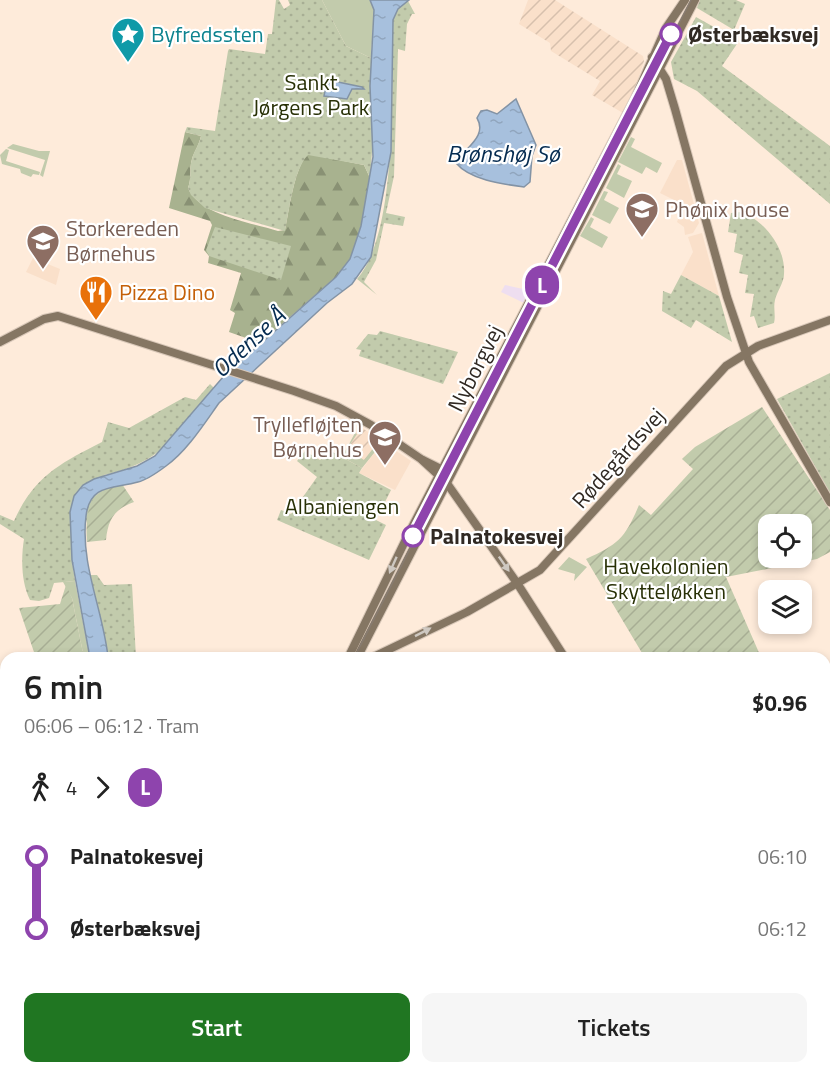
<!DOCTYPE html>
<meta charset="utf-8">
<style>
:root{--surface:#fff;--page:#f6f6f6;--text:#222;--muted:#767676;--accent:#207622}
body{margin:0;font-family:"Titillium Web",sans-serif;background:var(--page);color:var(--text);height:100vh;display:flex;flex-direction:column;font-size:22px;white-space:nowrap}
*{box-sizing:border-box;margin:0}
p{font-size:20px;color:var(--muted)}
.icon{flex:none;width:33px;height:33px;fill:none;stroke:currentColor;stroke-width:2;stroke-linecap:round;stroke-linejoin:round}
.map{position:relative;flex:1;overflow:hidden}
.side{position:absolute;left:0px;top:652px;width:831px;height:422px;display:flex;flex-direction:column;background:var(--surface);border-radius:18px 18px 0 0;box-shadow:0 3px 9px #0003}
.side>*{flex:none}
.badge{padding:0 12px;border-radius:20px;font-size:21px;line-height:39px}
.fabs{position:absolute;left:758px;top:514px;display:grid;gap:12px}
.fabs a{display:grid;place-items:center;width:54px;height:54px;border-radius:12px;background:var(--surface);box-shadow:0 3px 9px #0003;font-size:30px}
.map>.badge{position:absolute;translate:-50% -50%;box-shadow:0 0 0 3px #fff}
.legs{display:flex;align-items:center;gap:9px;height:66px;padding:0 24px;font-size:20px}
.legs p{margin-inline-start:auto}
.summary{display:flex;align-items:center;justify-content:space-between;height:102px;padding:0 24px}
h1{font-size:33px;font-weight:600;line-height:45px}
.button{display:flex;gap:12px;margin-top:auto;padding:12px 24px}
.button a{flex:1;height:69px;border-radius:12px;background:var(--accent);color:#fff;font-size:24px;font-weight:600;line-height:69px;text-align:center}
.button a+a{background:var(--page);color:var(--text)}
ul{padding:0 24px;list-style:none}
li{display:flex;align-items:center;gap:21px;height:72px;font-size:22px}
li i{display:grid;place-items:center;width:9px;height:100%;margin:0 8px;background:currentColor}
li i::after{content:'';width:15px;height:15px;margin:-8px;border:4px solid;border-radius:50%;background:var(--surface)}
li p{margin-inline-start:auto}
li:first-child i{background:linear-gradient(#0000 50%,currentColor 0)}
li:last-child i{background:linear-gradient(currentColor 50%,#0000 0)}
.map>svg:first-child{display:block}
.commercial{fill:#eedef0}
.industrial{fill:url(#industrial-furrows)}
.built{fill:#fae0ca}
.grass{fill:#c2cbac}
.forest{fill:url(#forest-firs)}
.park{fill:url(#park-dots)}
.garden{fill:url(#garden-furrows);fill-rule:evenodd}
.water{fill:url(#water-ripples);stroke:#8393a5;stroke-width:1.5}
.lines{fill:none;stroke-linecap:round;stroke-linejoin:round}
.secondary-casing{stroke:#d9c8b9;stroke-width:10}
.secondary{stroke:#857663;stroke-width:8}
.tram{stroke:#877b70;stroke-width:1.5}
.oneway{fill:#cec8c1}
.line-1-casing{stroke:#fff;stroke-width:14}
.line-1{stroke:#8e44ad;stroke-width:9}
.stop-1-dot{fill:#fff;stroke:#8e44ad;stroke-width:3}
.labels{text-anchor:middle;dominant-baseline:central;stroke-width:4.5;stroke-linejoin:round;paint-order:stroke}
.culture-label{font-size:22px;fill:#0d838f;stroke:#fff;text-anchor:start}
.stop-label{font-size:22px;font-weight:bold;fill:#302923;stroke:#fff;text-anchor:start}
.park-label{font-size:22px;fill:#283006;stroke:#fff}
.education-label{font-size:22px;fill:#785e54;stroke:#fff;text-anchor:start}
.food-label{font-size:22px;fill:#c56008;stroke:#fff;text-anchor:start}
.street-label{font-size:22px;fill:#302923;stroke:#fff}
.water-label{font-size:24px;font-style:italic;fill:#052b50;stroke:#fff}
</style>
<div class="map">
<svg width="830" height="1073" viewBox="0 0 830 1073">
<defs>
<pattern id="industrial-furrows" width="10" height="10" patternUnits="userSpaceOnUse" patternTransform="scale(1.5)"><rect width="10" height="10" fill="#fae0ca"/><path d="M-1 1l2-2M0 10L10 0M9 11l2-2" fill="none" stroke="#d7c0ad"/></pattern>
<pattern id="forest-firs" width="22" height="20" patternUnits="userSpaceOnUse" patternTransform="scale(1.5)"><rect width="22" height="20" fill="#a8b28f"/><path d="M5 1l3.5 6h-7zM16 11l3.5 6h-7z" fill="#899174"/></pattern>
<pattern id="park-dots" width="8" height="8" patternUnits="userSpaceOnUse" patternTransform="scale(1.5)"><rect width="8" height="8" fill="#c2cbac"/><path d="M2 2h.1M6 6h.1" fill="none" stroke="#a7ae94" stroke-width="1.8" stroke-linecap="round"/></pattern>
<pattern id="garden-furrows" width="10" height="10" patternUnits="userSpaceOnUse" patternTransform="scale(1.5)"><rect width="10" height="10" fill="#c2cbac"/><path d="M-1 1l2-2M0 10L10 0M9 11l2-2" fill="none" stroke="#a7ae94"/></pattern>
<pattern id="water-ripples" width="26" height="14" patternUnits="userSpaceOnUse" patternTransform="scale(1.5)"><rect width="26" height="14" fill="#a7c0dd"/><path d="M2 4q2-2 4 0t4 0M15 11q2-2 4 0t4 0" fill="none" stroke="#90a5bd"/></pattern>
</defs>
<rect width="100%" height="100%" fill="#feebda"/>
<g class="commercial">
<polygon points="505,285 533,291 526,304 501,292"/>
<polygon points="0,820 6,820 1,971 3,1008 6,1008 6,1046 0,1047"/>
</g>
<g class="industrial">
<polygon points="528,0 555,0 643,56 644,61 634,92 623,113 592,95 600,81 551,51 550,43 519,24"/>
<polygon points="359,426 384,442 362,468 342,457"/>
</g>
<g class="built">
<polygon points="677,160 682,160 699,223 693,233 685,235 684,227 677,222 680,214 677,206 680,203 660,193"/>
<polygon points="702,233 719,296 681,275 693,252 688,237"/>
<polygon points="33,258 60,269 56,285 26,272"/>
<polygon points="383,442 411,461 395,490 359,473"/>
</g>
<g class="grass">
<polygon points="322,0 370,0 374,10 371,58 346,46"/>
<polygon points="649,74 653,76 560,258 555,256"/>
<polygon points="631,137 635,139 631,147 662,163 657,173 646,167 642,174 618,162"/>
<polygon points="13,144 39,151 50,151 43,177 40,175 45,160 7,148"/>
<polygon points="6,149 9,150 6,161 40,172 39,175 33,174 31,177 21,173 20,169 2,164 0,155"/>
<polygon points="618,164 621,166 617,174 632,181 624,198 606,188"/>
<polygon points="604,191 608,192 604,200 619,208 610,224 592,215"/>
<polygon points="591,217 594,219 590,227 608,237 602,248 580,236"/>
<polygon points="546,274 551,276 452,467 448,463"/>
<polygon points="355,433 357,434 347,449 364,460 375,446 378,448 362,468 342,457"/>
<polygon points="569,557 587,567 574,581 575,574 558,569"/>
<polygon points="75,581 90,658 84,658 72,598 63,582"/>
</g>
<path class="forest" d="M185,132L201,136C199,145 194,152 192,159C189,168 192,178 188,188C199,215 252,223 278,231L285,230C289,211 294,168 308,154L364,165L370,178L361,226L350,259L336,277L260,343L229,332L235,313L230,310L241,273L208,263L209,256L204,250L212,225L210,221L169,208Z"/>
<g class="park">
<path d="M276,0H279L284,9L290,5L288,0H322L346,46L371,58L373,139L370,178L364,165L308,155C294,168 289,211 285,231L205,208L191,195L188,188C192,177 189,168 192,159C194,151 199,145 201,136L185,132L187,127L215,131L228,51L229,49L265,54L268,34H272Z"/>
<polygon points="699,0 736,0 745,4 734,30 697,8"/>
<path d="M408,1L415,14H412L407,24L405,51L398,49L394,176L386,213L405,217L403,226L384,223L376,260L364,282L377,295L357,279C399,232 391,83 393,20L398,9Z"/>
<polygon points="696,17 739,41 722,66 830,146 830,204 697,91 674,79 671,62"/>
<path d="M741,212C764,220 786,248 784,274C784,283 777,291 775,300C773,308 776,315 774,323L758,328L754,316L750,317L754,294L745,293L748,275L739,273L743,255L734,252L737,234L728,232L731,213Z"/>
<polygon points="215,227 291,246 281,280 209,256 206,250"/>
<polygon points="681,275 719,296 732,342 696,320 691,328 662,311 663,291 671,294"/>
<polygon points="380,331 458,352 443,384 359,356 361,350 356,349 368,334 377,335"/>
<polygon points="830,373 830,493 777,399"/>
<path d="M210,384L214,388C176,434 166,461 104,475L72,560L75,581L54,583L49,598L39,601L30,600C21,582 21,558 24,539L0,524V515L14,521C34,476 61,463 102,442L108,422L129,428L185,397L196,400Z"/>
<polygon points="305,451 320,460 331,451 362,468 359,473 391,490 376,520 386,525 369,560 277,520 281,510 291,514 317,477 297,461"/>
<polygon points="90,575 97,575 104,585 132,584 136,658 108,658"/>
</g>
<g class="garden">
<path d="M762,407L830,510V552L817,559L726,577L760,655L744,658H645L586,559C619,544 625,538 639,505L651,515L693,469L682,459L695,447ZM768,525H801V558H768Z"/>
<path d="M122,484L134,502C114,509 108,520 106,540L87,542C85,514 88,487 122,484Z"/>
<polygon points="66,585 72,598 84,658 36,658 19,608 60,604"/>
</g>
<g class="water">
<path d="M370,0H409L398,9L393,20L391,152L371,257L352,284L327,303L219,403C204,424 187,451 166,466C158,472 147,480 138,482C114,489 90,483 86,516C80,564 103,610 108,657L90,658L72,560L70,512L74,496L83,485L94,479L137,466L155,456L223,377L336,277L350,259L361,226L373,157L370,86L374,10Z"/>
<polygon points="333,81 362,87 364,89 352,89 347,99 324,96 326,85"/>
<path d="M516,99L536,145L532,156L530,182L524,187C502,184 470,180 456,163C464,148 488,137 477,118L481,111L487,110L497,114Z"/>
</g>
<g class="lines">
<defs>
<g id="secondary">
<polyline points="652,57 666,79 675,109 727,297 749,362 830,502"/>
<polyline points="0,342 44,319 58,316 294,391 336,406 371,425 421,459 446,482 517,583 565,658"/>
<polyline points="423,460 443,470"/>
<polyline points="348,658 409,533 635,98 666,28 685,0"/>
<polyline points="357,658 695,0"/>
<polyline points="371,658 467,612 540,570 726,366 758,346 830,320"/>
<polyline points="0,827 6,828"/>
<polyline points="825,831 830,829"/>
<polyline points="825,1053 830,1056"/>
<polyline points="491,1073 494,1068"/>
</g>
</defs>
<use href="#secondary" class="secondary-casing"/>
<use href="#secondary" class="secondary"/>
<g class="tram">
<polyline points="354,658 691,0"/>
<polyline points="0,1049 6,1048"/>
</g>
</g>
<defs><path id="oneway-solid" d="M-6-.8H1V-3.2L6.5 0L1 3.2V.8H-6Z" transform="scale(1.5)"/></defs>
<g class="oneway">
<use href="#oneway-solid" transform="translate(504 564) rotate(55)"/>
<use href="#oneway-solid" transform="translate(393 565) rotate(114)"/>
<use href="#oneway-solid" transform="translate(423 632) rotate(-27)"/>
</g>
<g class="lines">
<defs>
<polyline id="line-1" points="413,536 671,34"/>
</defs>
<use href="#line-1" class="line-1-casing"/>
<use href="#line-1" class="line-1"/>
</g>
<defs>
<symbol id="sight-pin" viewBox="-11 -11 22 30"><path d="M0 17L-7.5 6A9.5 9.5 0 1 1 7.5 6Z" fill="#0f9aa8" stroke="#fff"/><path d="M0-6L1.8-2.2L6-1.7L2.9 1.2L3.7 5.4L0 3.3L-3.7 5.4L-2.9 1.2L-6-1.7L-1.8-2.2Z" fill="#fff"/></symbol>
<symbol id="university-pin" viewBox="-11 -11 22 30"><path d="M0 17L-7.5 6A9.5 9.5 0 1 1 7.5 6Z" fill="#8d6e63" stroke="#fff"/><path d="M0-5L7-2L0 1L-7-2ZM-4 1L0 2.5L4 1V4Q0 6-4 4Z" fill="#fff"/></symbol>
<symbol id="school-pin" viewBox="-11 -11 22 30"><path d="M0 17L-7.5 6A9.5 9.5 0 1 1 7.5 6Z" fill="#8d6e63" stroke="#fff"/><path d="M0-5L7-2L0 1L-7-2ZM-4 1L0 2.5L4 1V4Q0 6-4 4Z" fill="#fff"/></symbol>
<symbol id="restaurant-pin" viewBox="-11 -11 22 30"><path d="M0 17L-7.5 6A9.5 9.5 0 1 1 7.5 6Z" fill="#e8710a" stroke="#fff"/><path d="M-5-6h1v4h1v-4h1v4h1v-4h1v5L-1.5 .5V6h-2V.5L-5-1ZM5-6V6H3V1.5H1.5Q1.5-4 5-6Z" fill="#fff"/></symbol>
</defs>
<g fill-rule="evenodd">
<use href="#sight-pin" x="109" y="15" width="38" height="52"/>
<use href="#university-pin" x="623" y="190" width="38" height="52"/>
<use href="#school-pin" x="24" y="222" width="38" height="52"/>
<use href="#restaurant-pin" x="77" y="273" width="38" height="52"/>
<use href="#school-pin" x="366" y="418" width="38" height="52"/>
</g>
<g class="stop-1-dot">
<circle cx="671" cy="34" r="10"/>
<circle cx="413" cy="536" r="10"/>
</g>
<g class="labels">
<g class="culture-label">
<text x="151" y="34">Byfredssten</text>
</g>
<g class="stop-label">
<text x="688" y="34">Østerbæksvej</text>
<text x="430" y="536">Palnatokesvej</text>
</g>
<g class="park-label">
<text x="311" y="82">Sankt<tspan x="311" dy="25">Jørgens Park</tspan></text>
<text x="342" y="506">Albaniengen</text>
<text x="666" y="566">Havekolonien<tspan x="666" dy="25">Skytteløkken</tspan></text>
</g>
<g class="education-label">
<text x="665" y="209">Phønix house</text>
<text x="66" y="228">Storkereden<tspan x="66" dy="25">Børnehus</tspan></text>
<text x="362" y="424" text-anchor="end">Tryllefløjten<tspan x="362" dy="25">Børnehus</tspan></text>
</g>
<g class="food-label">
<text x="119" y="292">Pizza Dino</text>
</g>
<g class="street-label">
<text transform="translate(475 368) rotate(-63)">Nyborgvej</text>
<text transform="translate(618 458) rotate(-48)">Rødegårdsvej</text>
</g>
<g class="water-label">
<text x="503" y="153">Brønshøj Sø</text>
<text transform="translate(248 342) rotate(-43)">Odense Å</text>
</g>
</g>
</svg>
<div class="fabs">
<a><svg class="icon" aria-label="locate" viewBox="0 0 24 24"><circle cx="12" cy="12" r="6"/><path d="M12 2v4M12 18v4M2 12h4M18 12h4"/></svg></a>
<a><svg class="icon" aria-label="layers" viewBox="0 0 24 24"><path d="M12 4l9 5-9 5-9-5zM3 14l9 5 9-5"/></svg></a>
</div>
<b class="badge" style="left:542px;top:285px;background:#8e44ad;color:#fff">L</b>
<section class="side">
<div class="summary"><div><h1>6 min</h1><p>06:06 – 06:12 · Tram</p></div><b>$0.96</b></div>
<div class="legs"><svg class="icon" aria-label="walk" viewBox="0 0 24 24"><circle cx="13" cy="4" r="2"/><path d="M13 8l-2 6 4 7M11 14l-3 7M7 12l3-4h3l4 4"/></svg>4<svg class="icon" aria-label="forward" viewBox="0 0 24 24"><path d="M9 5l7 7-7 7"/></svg><b class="badge" style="background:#8e44ad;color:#fff">L</b></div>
<ul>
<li><i style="color:#8e44ad"></i><b>Palnatokesvej</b><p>06:10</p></li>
<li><i style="color:#8e44ad"></i><b>Østerbæksvej</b><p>06:12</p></li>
</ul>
<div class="button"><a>Start</a><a>Tickets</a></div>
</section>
</div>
